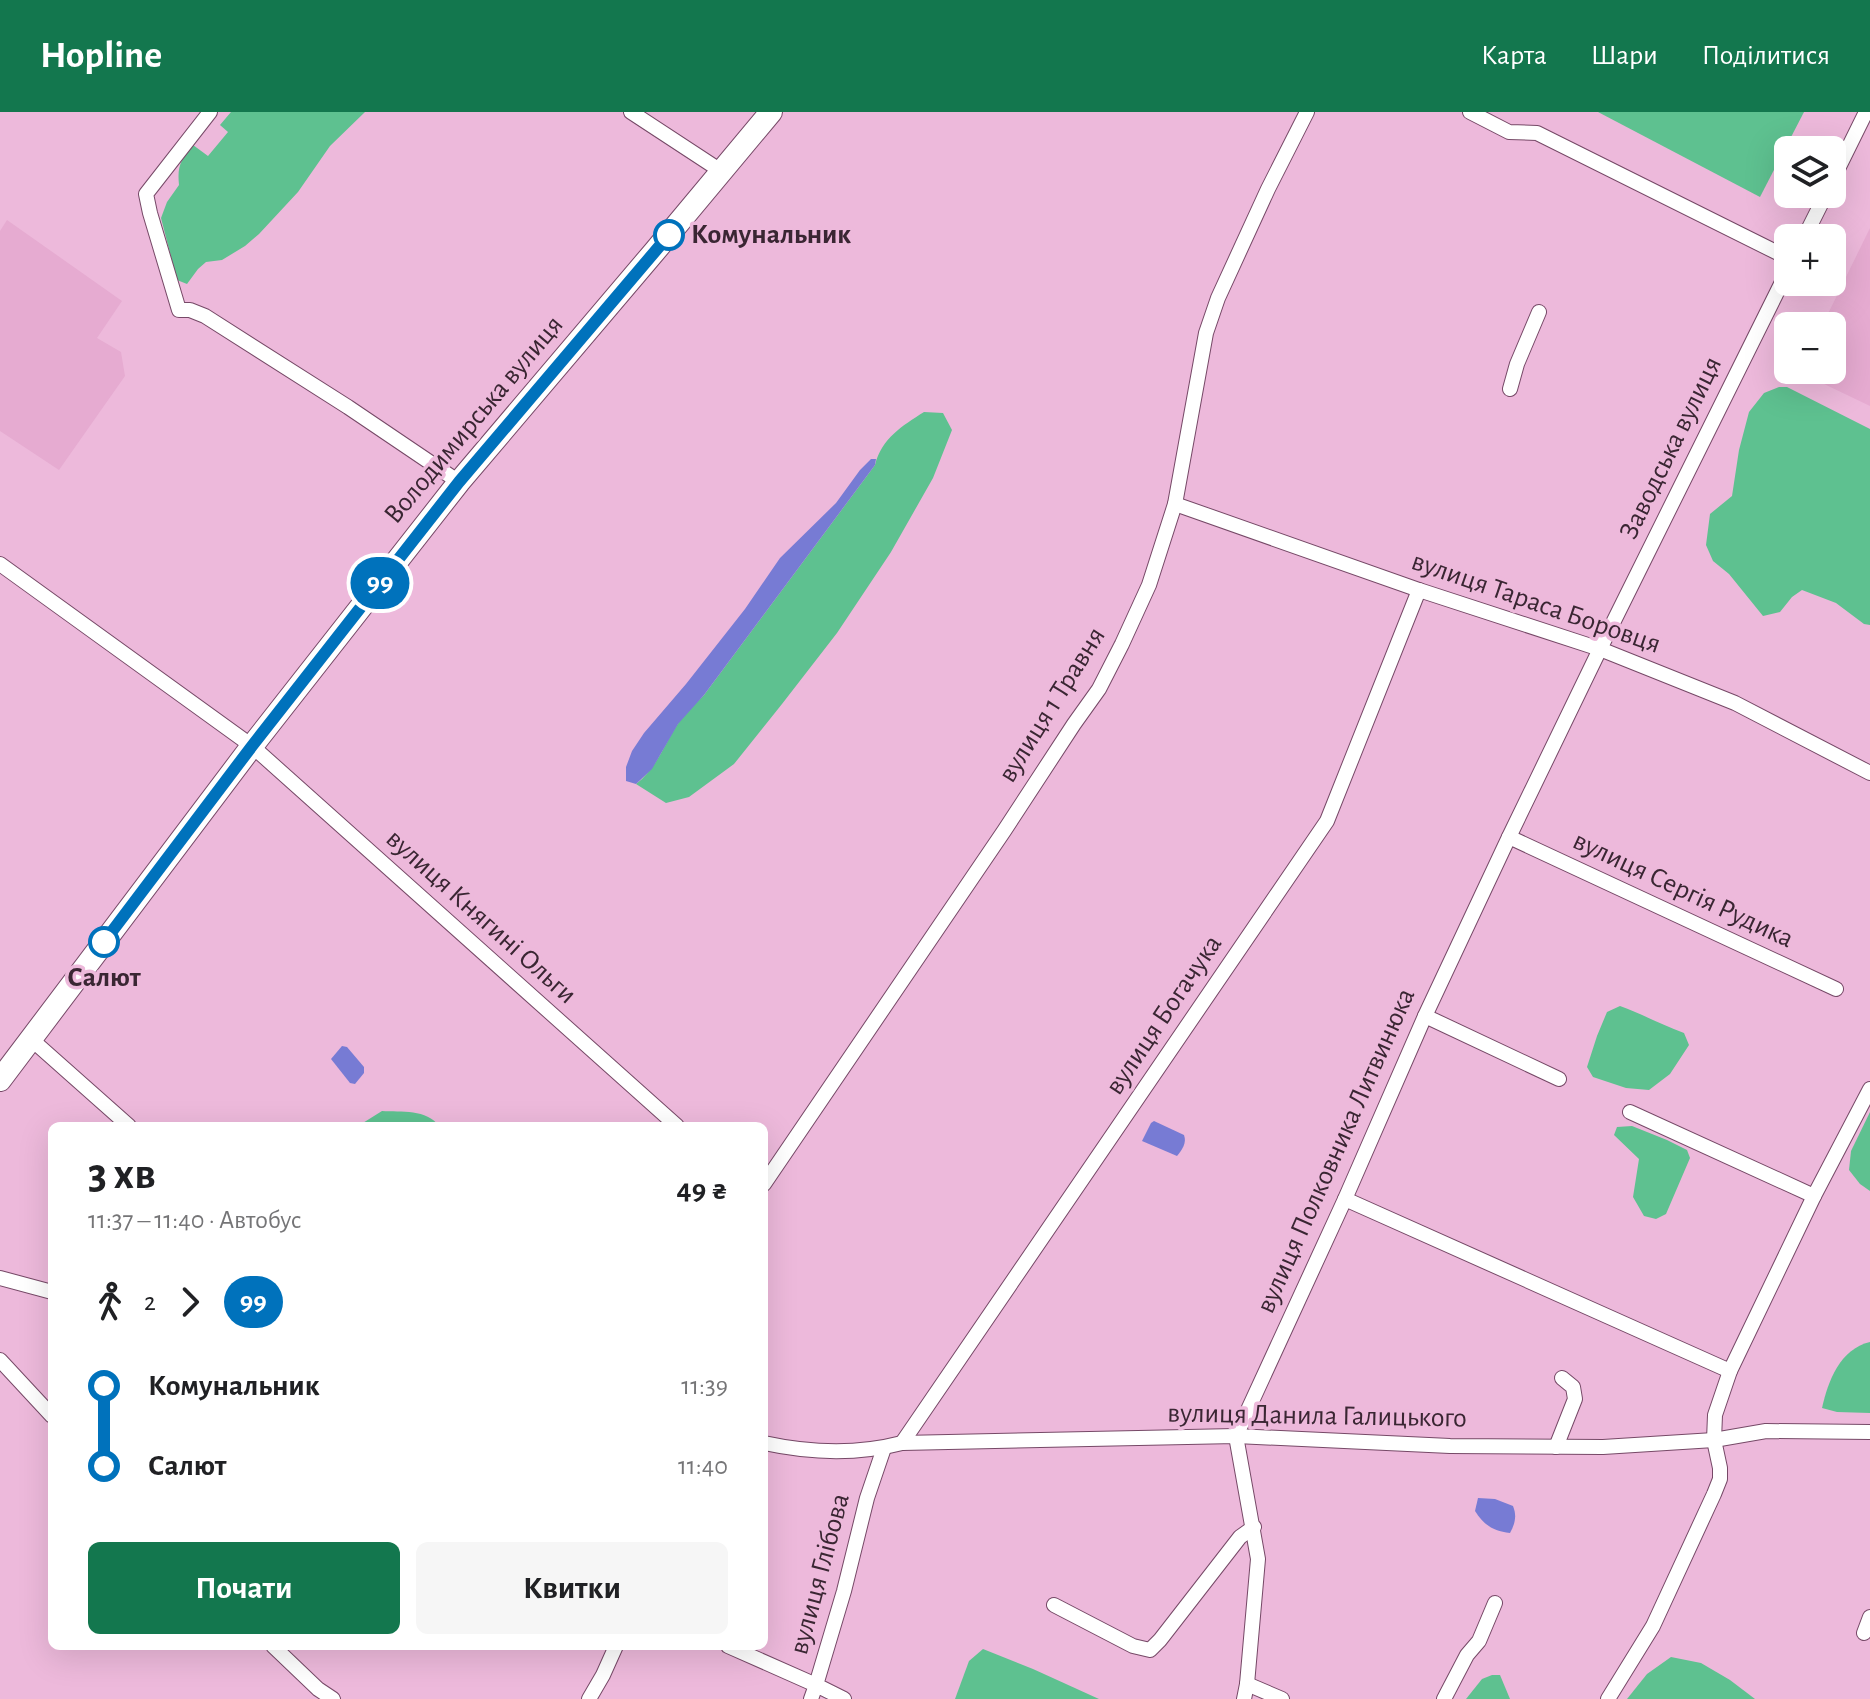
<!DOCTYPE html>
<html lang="uk">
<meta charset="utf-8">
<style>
:root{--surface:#fff;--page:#f6f6f6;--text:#202124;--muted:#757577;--accent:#13774e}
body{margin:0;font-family:"Alegreya Sans",sans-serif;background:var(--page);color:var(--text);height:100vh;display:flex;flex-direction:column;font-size:30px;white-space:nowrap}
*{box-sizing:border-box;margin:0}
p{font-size:26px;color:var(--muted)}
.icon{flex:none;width:44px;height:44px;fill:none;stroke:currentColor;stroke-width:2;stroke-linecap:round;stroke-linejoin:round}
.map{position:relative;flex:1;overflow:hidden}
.details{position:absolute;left:48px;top:1010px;width:720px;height:528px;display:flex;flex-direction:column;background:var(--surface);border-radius:12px;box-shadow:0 8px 32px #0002}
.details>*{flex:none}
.badge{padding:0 16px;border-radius:26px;font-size:28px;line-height:52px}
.controls{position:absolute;left:1774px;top:24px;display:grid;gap:16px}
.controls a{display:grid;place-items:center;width:72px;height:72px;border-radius:12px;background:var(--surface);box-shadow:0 8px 32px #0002;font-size:40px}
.map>.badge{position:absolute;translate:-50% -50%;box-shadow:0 0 0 4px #fff}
.legs{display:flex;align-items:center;gap:12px;height:88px;padding:0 40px;font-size:26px}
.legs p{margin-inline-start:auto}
.summary{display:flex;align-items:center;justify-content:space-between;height:136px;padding:0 40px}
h1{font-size:44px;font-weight:700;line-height:60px}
.cta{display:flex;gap:16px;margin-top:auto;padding:16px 40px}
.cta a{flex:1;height:92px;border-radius:12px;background:var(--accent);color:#fff;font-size:32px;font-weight:700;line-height:92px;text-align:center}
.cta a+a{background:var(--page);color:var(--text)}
ul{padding:0 40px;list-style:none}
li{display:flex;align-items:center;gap:28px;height:80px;font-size:30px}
li i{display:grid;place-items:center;width:12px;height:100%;margin:0 10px;background:currentColor}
li i::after{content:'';width:20px;height:20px;margin:-10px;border:6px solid;border-radius:50%;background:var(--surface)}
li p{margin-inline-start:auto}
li:first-child i{background:linear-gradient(#0000 50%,currentColor 0)}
li:last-child i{background:linear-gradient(currentColor 50%,#0000 0)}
header{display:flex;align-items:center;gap:48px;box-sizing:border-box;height:112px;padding:0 40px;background:var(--accent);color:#fff}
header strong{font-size:38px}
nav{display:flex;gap:44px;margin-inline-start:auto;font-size:28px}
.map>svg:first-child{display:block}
.built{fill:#e6abd1}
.green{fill:#5ec190}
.water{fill:#777bd4}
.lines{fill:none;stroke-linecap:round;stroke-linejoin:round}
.minor-casing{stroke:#764967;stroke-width:16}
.primary-casing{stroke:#764967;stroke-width:24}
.minor{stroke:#fff;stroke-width:14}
.primary{stroke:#fff;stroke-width:22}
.line-1-casing{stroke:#fff;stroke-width:18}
.line-1{stroke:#0072bc;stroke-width:12}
.stop-1-dot{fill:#fff;stroke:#0072bc;stroke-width:4}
.labels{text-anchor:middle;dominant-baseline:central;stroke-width:7;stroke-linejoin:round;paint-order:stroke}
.stop-label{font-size:28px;font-weight:bold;fill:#3a2633;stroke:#edb9db;text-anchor:start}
.street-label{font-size:28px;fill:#3a2633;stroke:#edb9db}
</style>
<header>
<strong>Hopline</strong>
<nav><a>Карта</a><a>Шари</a><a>Поділитися</a></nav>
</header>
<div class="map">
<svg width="1870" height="1587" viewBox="0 0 1870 1587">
<rect width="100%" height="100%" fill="#edb9db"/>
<g class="built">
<polygon points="7,108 122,189 97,226 121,240 125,264 59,358 0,319 0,119"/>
<polygon points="1870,116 1870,294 1799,260 1800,258 1832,258 1832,214 1822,214"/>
</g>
<g class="green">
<path d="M231,0H365L330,34L298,80L259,122L245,134L222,148L206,150L198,157L187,172L177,168L161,106L167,90L179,73C177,53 181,48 193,33L208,44L228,20L220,13Z"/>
<polygon points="1598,0 1804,0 1760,85"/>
<polygon points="1779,275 1787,275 1870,317 1870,513 1864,512 1836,491 1802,478 1792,485 1780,500 1763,504 1729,462 1713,449 1706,433 1710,402 1732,384 1739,338 1749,300 1764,281"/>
<path d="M924,300L943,301L952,318L933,366L891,440L837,521L782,592L734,652L689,685L666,691L636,672C656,657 664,633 677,613C684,602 695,592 704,583L875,353C882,326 902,314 924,300Z"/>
<path d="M1620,894C1642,902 1662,913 1684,921L1689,933L1670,962L1649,978L1626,976L1593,965L1587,955L1597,924L1607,900Z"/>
<path d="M382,999C401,1000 427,997 439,1014H358Z"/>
<polygon points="1870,1000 1870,1079 1860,1072 1849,1058 1851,1039"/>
<polygon points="1632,1014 1667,1028 1687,1038 1690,1046 1666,1102 1656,1107 1644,1104 1633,1085 1639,1047 1614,1023 1617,1015"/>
<path d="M1870,1230V1301L1837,1300L1822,1296C1828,1269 1840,1237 1870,1230Z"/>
<polygon points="983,1537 1033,1557 1099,1587 955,1587 969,1549"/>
<polygon points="1671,1545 1701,1551 1730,1568 1755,1587 1627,1587 1647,1562"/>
<polygon points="1492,1563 1500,1563 1510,1587 1466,1587 1482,1567"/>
</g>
<g class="water">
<polygon points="871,347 876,347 875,353 704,583 678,612 652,657 636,672 626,669 626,655 632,639 644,621 686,572 745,497 780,446 836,391 860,358"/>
<polygon points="342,934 347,935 364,955 364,961 355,972 350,971 331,947"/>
<path d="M1154,1009L1184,1023C1187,1031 1182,1038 1177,1044L1142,1029L1151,1011Z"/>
<path d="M1478,1386L1495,1387L1513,1394C1517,1404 1515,1412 1510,1421C1493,1419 1484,1413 1475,1399Z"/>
</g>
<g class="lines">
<defs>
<g id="minor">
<polyline points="210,0 146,82 150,101 179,198 190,198 205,204 348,295 459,370"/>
<polyline points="631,0 721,59"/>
<polyline points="1470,0 1509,20 1537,21 1788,146"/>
<polyline points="1832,69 1866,0"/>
<polyline points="1804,126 1826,82"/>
<polyline points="1510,277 1517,252 1539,200"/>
<polyline points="1175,392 1419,478 1600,537 1735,591 1870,661"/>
<polyline points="0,452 252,634 677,1014"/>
<polyline points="1509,725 1836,877"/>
<polyline points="1425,904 1559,967"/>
<polyline points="31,927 129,1014"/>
<polyline points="1630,1000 1814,1084"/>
<polyline points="764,1072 1004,719 1074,612 1099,577 1122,532 1149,473 1175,392 1206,221 1218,186 1268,77 1307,0"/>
<polyline points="1345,1087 1730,1259"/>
<polyline points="0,1166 52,1180"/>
<polyline points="0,1248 52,1304"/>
<path d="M764,1331C810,1341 856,1343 902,1331L1236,1324L1450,1334L1603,1335L1714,1328L1766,1319L1870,1320"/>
<polyline points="902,1331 1327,709 1419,478"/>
<polyline points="1556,1335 1575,1287 1573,1275 1562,1266"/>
<polyline points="1054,1493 1133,1534 1150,1538 1160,1528 1240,1425 1254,1415"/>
<polyline points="1864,1521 1870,1505"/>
<polyline points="273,1534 318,1577 333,1587"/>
<polyline points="728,1534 816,1573 811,1587"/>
<polyline points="1247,1572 1282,1587"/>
<polyline points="589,1587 603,1563 616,1534"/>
<polyline points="844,1587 816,1573 844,1479 867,1386 884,1336"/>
<polyline points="1244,1587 1247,1572 1258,1447 1236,1324 1345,1087 1425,904 1509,725 1600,537 1788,158"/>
<polyline points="1444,1587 1467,1543 1479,1529 1495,1491"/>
<polyline points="1608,1587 1653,1514 1714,1382 1720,1367 1720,1356 1714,1328 1715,1303 1730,1259 1814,1084 1870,977"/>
</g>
<polyline id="primary" points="0,968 252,634 459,370 655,139 771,0"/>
</defs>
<use href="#minor" class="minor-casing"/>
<use href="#primary" class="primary-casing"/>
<use href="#minor" class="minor"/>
<use href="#primary" class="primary"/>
</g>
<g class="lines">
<defs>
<polyline id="line-1" points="104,830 252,634 459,370 669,123"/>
</defs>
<use href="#line-1" class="line-1-casing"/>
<use href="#line-1" class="line-1"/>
</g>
<g class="stop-1-dot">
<circle cx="669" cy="123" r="14"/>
<circle cx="104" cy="830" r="14"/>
</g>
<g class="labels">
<g class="stop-label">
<text x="691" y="123">Комунальник</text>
<text x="104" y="866" text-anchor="middle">Салют</text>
</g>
<g class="street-label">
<text transform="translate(474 308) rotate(-50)">Володимирська вулиця</text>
<text transform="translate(1671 336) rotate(-64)">Заводська вулиця</text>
<text transform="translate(1536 491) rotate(19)">вулиця Тараса Боровця</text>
<text transform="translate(1052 593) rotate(-58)">вулиця 1 Травня</text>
<text transform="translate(1683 778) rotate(25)">вулиця Сергія Рудика</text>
<text transform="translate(481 805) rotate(42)">вулиця Княгині Ольги</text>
<text transform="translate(1164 903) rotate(-56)">вулиця Богачука</text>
<text transform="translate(1336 1039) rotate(-66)">вулиця Полковника Литвинюка</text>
<text transform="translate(1317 1304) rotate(1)">вулиця Данила Галицького</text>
<text transform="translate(820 1462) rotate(-75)">вулиця Глібова</text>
</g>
</g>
</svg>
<div class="controls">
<a><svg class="icon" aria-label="layers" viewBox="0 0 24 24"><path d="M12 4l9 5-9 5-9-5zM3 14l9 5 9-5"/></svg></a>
<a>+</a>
<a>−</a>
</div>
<b class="badge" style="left:380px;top:471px;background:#0072bc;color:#fff">99</b>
<section class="details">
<div class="summary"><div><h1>3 хв</h1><p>11:37 – 11:40 · Автобус</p></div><b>49 ₴</b></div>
<div class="legs"><svg class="icon" aria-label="walk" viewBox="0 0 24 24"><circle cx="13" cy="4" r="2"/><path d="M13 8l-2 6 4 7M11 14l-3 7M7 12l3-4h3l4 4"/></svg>2<svg class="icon" aria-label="forward" viewBox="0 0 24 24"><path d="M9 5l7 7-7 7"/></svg><b class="badge" style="background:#0072bc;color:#fff">99</b></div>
<ul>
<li><i style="color:#0072bc"></i><b>Комунальник</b><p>11:39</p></li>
<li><i style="color:#0072bc"></i><b>Салют</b><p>11:40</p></li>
</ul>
<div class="cta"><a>Почати</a><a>Квитки</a></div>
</section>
</div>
